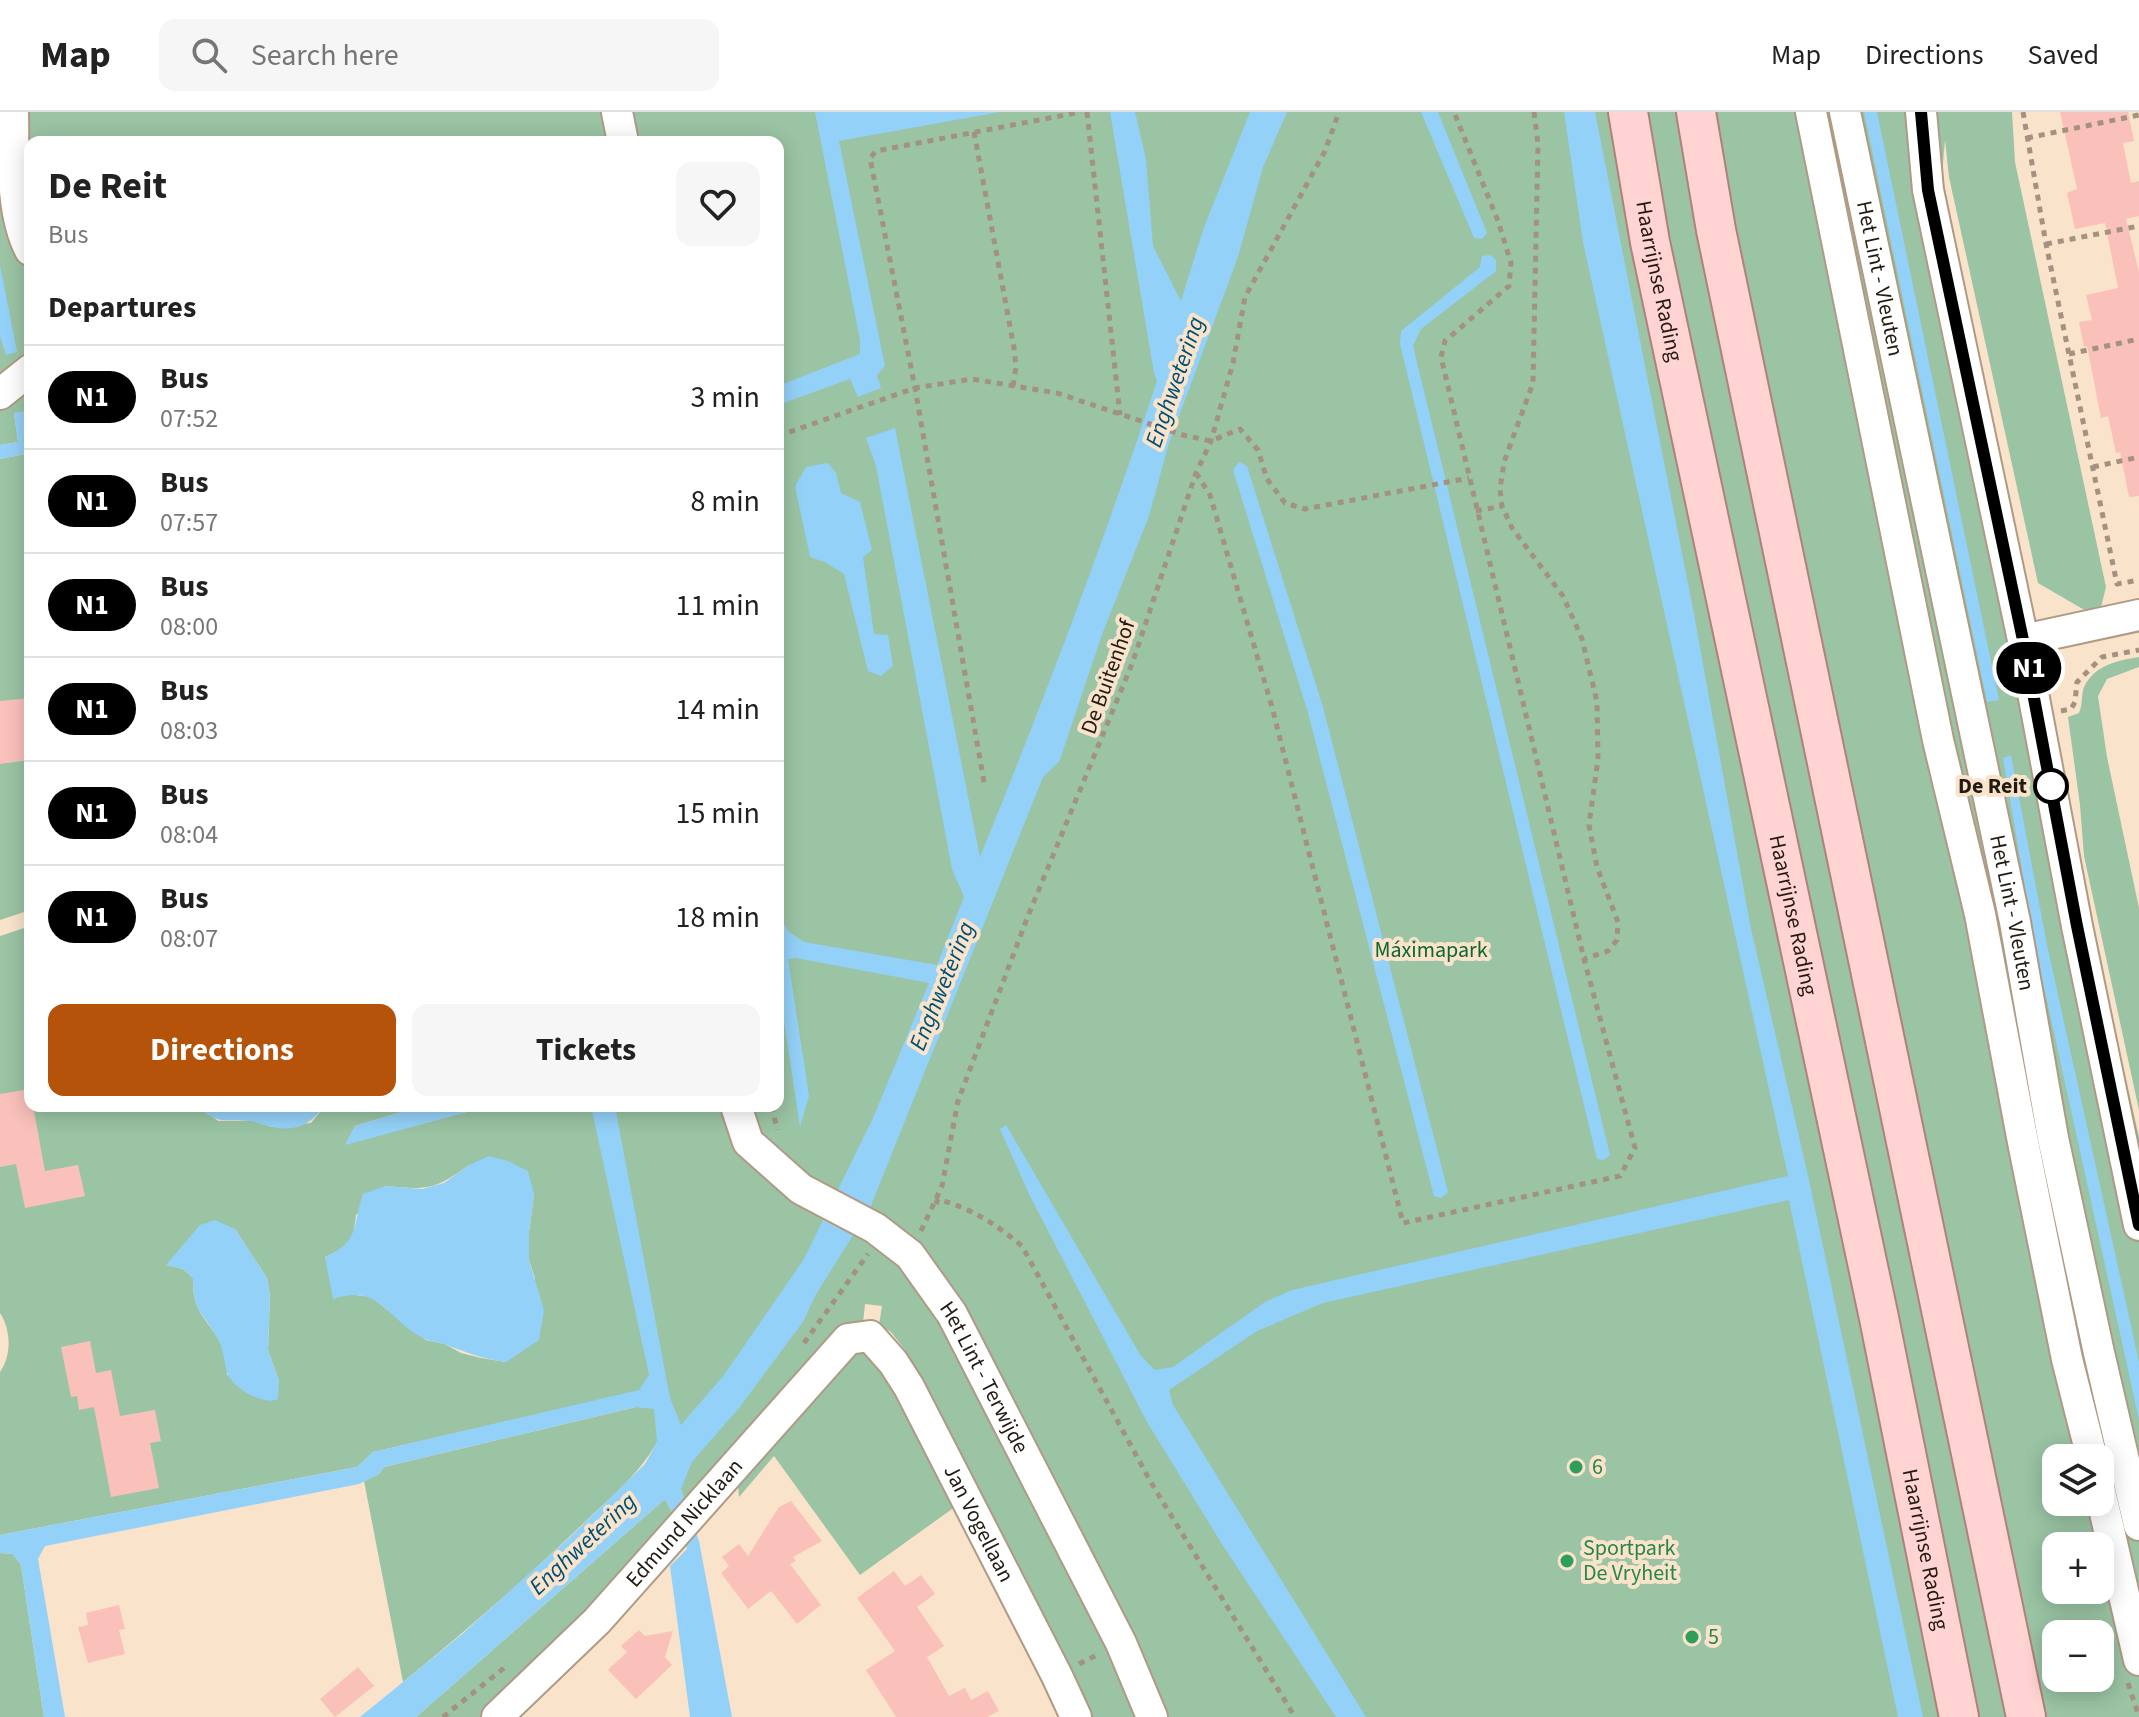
<!DOCTYPE html>
<meta charset="utf-8">
<style>
:root{--surface:#fff;--page:#f6f6f6;--text:#222;--muted:#767676;--line:#e0e0e0;--accent:#b45309}
body{margin:0;font-family:"Source Sans 3",sans-serif;background:var(--page);color:var(--text);height:100vh;display:flex;flex-direction:column;font-size:30px;white-space:nowrap}
*{box-sizing:border-box;margin:0}
p{font-size:26px;color:var(--muted)}
.icon{flex:none;width:44px;height:44px;fill:none;stroke:currentColor;stroke-width:2;stroke-linecap:round;stroke-linejoin:round}
.map{position:relative;flex:1;overflow:hidden}
.sheet{position:absolute;left:24px;top:24px;width:760px;height:976px;display:flex;flex-direction:column;background:var(--surface);border-radius:16px;box-shadow:0 4px 20px #0003}
.sheet>*{flex:none}
.badge{padding:0 16px;border-radius:26px;font-size:28px;line-height:52px}
.buttons{position:absolute;left:2042px;top:1332px;display:grid;gap:16px}
.buttons a{display:grid;place-items:center;width:72px;height:72px;border-radius:16px;background:var(--surface);box-shadow:0 4px 20px #0003;font-size:40px}
.map>.badge{position:absolute;translate:-50% -50%;box-shadow:0 0 0 4px #fff}
h2{padding:0 24px;font-size:30px;line-height:72px}
.round{display:grid;place-items:center;flex:none;width:84px;height:84px;border-radius:16px;background:var(--page)}
.overview{display:flex;align-items:center;justify-content:space-between;height:136px;padding:0 24px}
h1{font-size:38px;font-weight:700;line-height:60px}
.cta{display:flex;gap:16px;margin-top:auto;padding:16px 24px}
.cta a{flex:1;height:92px;border-radius:16px;background:var(--accent);color:#fff;font-size:32px;font-weight:700;line-height:92px;text-align:center}
.cta a+a{background:var(--page);color:var(--text)}
ul{padding:0;list-style:none}
li{display:flex;align-items:center;gap:24px;height:104px;padding:0 24px;border-top:2px solid var(--line)}
li div{flex:1}
li b{display:block;font-size:30px}
li em{font-style:normal}
li .badge{min-width:88px;font-weight:700;text-align:center}
header{display:flex;align-items:center;gap:48px;box-sizing:border-box;height:112px;padding:0 40px;background:var(--surface);border-bottom:2px solid var(--line)}
header strong{font-size:38px}
nav{display:flex;gap:44px;margin-inline-start:auto;font-size:28px}
.search{width:560px;height:72px;background:var(--page);display:flex;align-items:center;gap:20px;box-sizing:border-box;padding:0 28px;border-radius:16px;color:var(--muted);font-size:30px}
.map>svg:first-child{display:block}
.green{fill:#9ac4a4;fill-rule:evenodd}
.water{fill:#94d1f8}
.building{fill:#fac1bb}
.lines{fill:none;stroke-linecap:round;stroke-linejoin:round}
.minor-casing{stroke:#b09a84;stroke-width:34}
.major-casing{stroke:#b2807c;stroke-width:42}
.path{stroke:#a39280;stroke-width:5;stroke-dasharray:6 6;stroke-linecap:butt}
.minor{stroke:#fff;stroke-width:30}
.major{stroke:#ffd4d3;stroke-width:38}
.line-casing{stroke:#fff;stroke-width:18}
.line{stroke:#000;stroke-width:12}
.stop-dot{fill:#fff;stroke:#000;stroke-width:4}
.leisure-dot{fill:#2e9e5b;stroke:#fae3cb;stroke-width:3}
.labels{text-anchor:middle;dominant-baseline:central;stroke-width:8;stroke-linejoin:round;paint-order:stroke}
.street-label{font-size:22px;fill:#231b12;stroke:#fae3cb}
.stop-label{font-size:22px;font-weight:bold;fill:#231b12;stroke:#fae3cb;text-anchor:end}
.park-label{font-size:22px;fill:#0d6633;stroke:#fae3cb}
.leisure-label{font-size:22px;fill:#27864d;stroke:#fae3cb;text-anchor:start}
.water-label{font-size:24px;font-style:italic;fill:#005075;stroke:#fae3cb}
</style>
<header>
<strong>Map</strong>
<div class="search"><svg class="icon" aria-label="search" viewBox="0 0 24 24"><circle cx="10" cy="10" r="6"/><path d="M15 15l6 6"/></svg>Search here</div>
<nav><a>Map</a><a>Directions</a><a>Saved</a></nav>
</header>
<div class="map">
<svg width="2139" height="1605" viewBox="0 0 2139 1605">
<rect width="100%" height="100%" fill="#fae3cb"/>
<g class="green">
<path d="M0,0H2012L2015,50L2106,475L2100,499L2093,503L2038,471L1949,65L1945,28L1942,62L2095,831L2139,1025V1605H1087L905,1238L891,1220L879,1213L882,1194L865,1192L863,1211L689,1403L681,1377L657,1330C640,1361 613,1383 588,1407C529,1464 467,1518 403,1570L364,1369L379,1362L384,1355L636,1295L654,1296L639,1279L373,1340L357,1355L0,1423V1260C12,1243 11,1218 0,1201V824L30,814V994H198L218,1009H253L272,1015L311,1011L325,994H408V998L355,1014L346,1032L489,994H778V30H30V321L25,300L14,301L18,330L0,333ZM469,1053L534,1082L529,1120V1148L535,1166L506,1250L481,1246L461,1241L445,1232L426,1228L371,1185L348,1182L325,1145L342,1137L353,1125L356,1103L385,1074C427,1078 435,1078 469,1053ZM235,1117L267,1166L270,1184L268,1238L279,1269L227,1263C227,1257 227,1249 225,1243C216,1211 191,1206 193,1166L183,1157L167,1153L191,1124ZM2056,1346H2100V1390H2056ZM2056,1434H2100V1478H2056ZM2056,1522H2100V1566H2056Z"/>
<polygon points="30,341 30,798 0,808 0,347"/>
<path d="M2139,545V555L2107,567L2098,584L2107,645L2139,796V998L2084,744L2080,693L2068,605L2079,601C2083,592 2081,583 2084,575C2095,553 2116,549 2139,545Z"/>
<polygon points="871,1234 959,1392 860,1463 774,1344 739,1385 738,1373 846,1237"/>
<polygon points="665,1387 679,1413 483,1605 416,1605"/>
<polygon points="0,1441 13,1442 21,1453 44,1605 0,1605"/>
</g>
<g class="water">
<polygon points="815,0 1000,0 839,29 885,254 877,263 881,276 858,285 850,267 778,293 778,274 860,242 860,228"/>
<path d="M1110,0H1135L1146,47L1153,134L1181,189L1203,118L1250,0H1287L1263,55L1238,145L1169,331L1149,404L1103,520L1059,650L1043,665L870,1096L815,1184L803,1210L739,1296L692,1350L681,1377L699,1429L732,1605H690L670,1454L687,1437L679,1413L665,1387L416,1605H360L461,1523L570,1425L645,1352L657,1330L654,1297L636,1295L384,1355L379,1362L359,1372L45,1434L38,1447L65,1605H44L21,1453L13,1442L0,1441V1423L357,1355L373,1340L639,1278L649,1263L591,994H615L670,1286L681,1313L724,1263L804,1147L873,1006L929,871L796,846L788,847L809,984L800,1015L778,869V801L788,819L804,830L937,853L964,785L952,757L876,354L866,326L895,316L980,745C1044,588 1104,430 1157,269L1154,261Z"/>
<polygon points="1421,0 1438,0 1487,121 1482,127 1474,126"/>
<polygon points="1564,0 1595,0 1694,502 1750,812 1807,1059 1923,1605 1898,1605 1789,1088 1323,1191 1257,1219 1169,1278 1173,1293 1366,1605 1336,1605 1222,1432 1147,1310 1030,1084 1000,1017 1006,1013 1141,1244 1155,1258 1173,1255 1265,1190 1292,1178 1788,1064 1583,130"/>
<polygon points="1864,0 1877,0 1999,588 1987,590"/>
<polygon points="1490,143 1496,148 1496,159 1421,217 1413,234 1610,1043 1604,1048 1597,1047 1400,232 1401,219 1480,155 1482,144"/>
<polygon points="0,153 17,240 6,243 0,224"/>
<polygon points="25,299 30,321 30,341 0,347 0,333 18,330 14,301"/>
<polygon points="1239,350 1247,354 1323,595 1448,1080 1441,1086 1434,1084 1308,601 1233,358"/>
<polygon points="828,351 836,361 841,381 860,390 872,438 863,445 874,522 888,523 893,554 881,564 868,559 844,462 825,450 810,445 795,374 806,355"/>
<polygon points="2011,643 2047,833 2139,1250 2139,1308 2035,834 2003,646"/>
<path d="M196,994H325C309,1013 295,1021 269,1014C262,1013 257,1009 250,1009C223,1007 219,1013 196,994Z"/>
<polygon points="408,994 489,994 345,1033 355,1014 408,998"/>
<path d="M489,1044L508,1049L528,1059L534,1082L529,1120V1148L544,1198L539,1228L506,1250C484,1247 467,1241 447,1233C439,1230 430,1230 423,1226C387,1208 381,1171 333,1187L325,1145C360,1130 352,1114 363,1082L385,1074L422,1077L444,1071L469,1053Z"/>
<path d="M215,1108L235,1117L267,1166L270,1184L268,1238L279,1269L278,1287C265,1294 237,1278 229,1265C224,1256 225,1241 219,1229C205,1202 192,1200 193,1166L183,1157L166,1153L200,1113Z"/>
</g>
<g class="building">
<polygon points="2060,0 2128,0 2134,29 2123,31 2131,71 2139,69 2139,104 2126,107 2139,160 2139,384 2129,385 2120,340 2116,341 2108,304 2101,306 2087,234 2084,235 2079,210 2092,208 2086,183 2118,176 2105,111 2075,117 2067,81 2077,77"/>
<polygon points="30,586 30,648 0,652 0,589"/>
<polygon points="30,977 30,994 33,994 45,1059 78,1053 85,1084 25,1096 16,1052 0,1055 0,982"/>
<polygon points="90,1229 96,1261 111,1258 120,1304 155,1298 161,1329 150,1331 159,1376 111,1385 94,1295 79,1298 77,1284 71,1285 61,1235"/>
<polygon points="791,1389 822,1429 793,1445 796,1449 790,1452 821,1493 797,1512 771,1479 748,1497 721,1461 729,1454 722,1445 739,1432 748,1444 779,1395"/>
<polygon points="894,1459 905,1474 921,1463 935,1482 917,1495 944,1534 927,1545 949,1584 965,1576 971,1588 988,1579 999,1599 987,1605 896,1605 866,1558 895,1539 857,1486"/>
<polygon points="119,1493 125,1517 119,1518 125,1542 88,1551 78,1515 88,1513 86,1501"/>
<polygon points="639,1518 645,1524 673,1519 665,1545 672,1553 636,1587 608,1558 627,1540 621,1534"/>
<polygon points="358,1555 374,1574 335,1605 320,1587"/>
</g>
<g class="lines">
<defs>
<g id="minor">
<path d="M13,0C14,42 10,100 30,138"/>
<polyline points="617,0 623,30"/>
<polyline points="1811,0 1938,628 1980,802 2023,1030 2067,1247 2092,1346"/>
<path id="s1" d="M1845,0L2015,810L2053,1026L2099,1241L2139,1413"/>
<polyline points="1921,0 1928,78 2023,528 2077,814 2139,1113"/>
<polyline points="0,282 30,258"/>
<polyline points="2023,528 2139,503"/>
<path id="s2" d="M736,994L748,1030L801,1077L875,1116L910,1143L952,1202L1121,1531L1152,1605"/>
<polyline points="2100,1379 2139,1548"/>
<path id="s3" d="M497,1605L597,1509L848,1227L870,1224L893,1250L909,1275L1057,1564L1076,1605"/>
</g>
<g id="major">
<path id="s4" d="M1628,0L1650,130L1879,1206L1959,1605"/>
<polyline points="1696,0 1716,118 2026,1605"/>
</g>
</defs>
<use href="#minor" class="minor-casing"/>
<use href="#major" class="major-casing"/>
<g class="path">
<polyline points="1087,0 1120,303"/>
<polyline points="1534,0 1538,32 1533,271 1504,350 1500,377 1502,394 1512,416 1563,484 1582,527 1597,590 1598,647 1589,713 1597,755 1618,810 1617,828 1608,839 1584,847"/>
<polyline points="2023,0 2046,132 2117,472 2139,468"/>
<polyline points="974,20 1014,236 1016,255 1013,274"/>
<polyline points="2027,26 2139,3"/>
<polyline points="2046,132 2139,114"/>
<polyline points="2069,242 2139,227"/>
<polyline points="778,324 915,276 972,267 1057,281 1183,323 1211,329 1240,317 1258,338 1267,367 1285,391 1305,397 1469,366"/>
<polyline points="2093,355 2139,345"/>
<polyline points="1196,361 1210,383 1272,595 1403,1111 1620,1064 1635,1036 1584,847 1441,245 1445,229 1509,174 1511,151 1498,109 1454,0"/>
<polyline points="1476,399 1502,394"/>
<polyline points="2061,599 2071,597 2075,590 2077,570 2102,545 2139,538"/>
<polyline points="984,670 915,276 870,46 876,39 1081,0"/>
<polyline points="772,994 777,1018"/>
<path d="M936,1092L938,1087C974,1098 993,1110 1022,1134L1153,1374L1295,1605"/>
<polyline points="921,1119 942,1074 958,989 1028,804 1132,552 1196,361 1211,329 1233,251 1245,185 1325,39 1339,0"/>
<polyline points="804,1231 868,1142"/>
<polyline points="1079,1552 1099,1542"/>
<polyline points="2128,1571 2139,1605"/>
<polyline points="443,1605 504,1556"/>
</g>
<use href="#minor" class="minor"/>
<use href="#major" class="major"/>
</g>
<g class="lines">
<defs>
<polyline id="line" points="1921,0 1928,78 2023,528 2077,814 2139,1113"/>
</defs>
<use href="#line" class="line-casing"/>
<use href="#line" class="line"/>
</g>
<circle class="stop-dot" cx="2051" cy="674" r="16"/>
<g class="leisure-dot">
<circle cx="1576" cy="1355" r="8"/>
<circle cx="1567" cy="1449" r="8"/>
<circle cx="1692" cy="1525" r="8"/>
</g>
<g class="labels">
<g class="street-label">
<text stroke="none"><textPath href="#s1" startOffset="170">Het Lint - Vleuten</textPath></text>
<text stroke="none"><textPath href="#s4" startOffset="172">Haarrijnse Rading</textPath></text>
<text transform="translate(1108 565) rotate(-70)">De Buitenhof</text>
<text stroke="none"><textPath href="#s1" startOffset="818">Het Lint - Vleuten</textPath></text>
<text stroke="none"><textPath href="#s4" startOffset="820">Haarrijnse Rading</textPath></text>
<text stroke="none"><textPath href="#s2" startOffset="380">Het Lint - Terwijde</textPath></text>
<text stroke="none"><textPath href="#s3" startOffset="756">Jan Vogellaan</textPath></text>
<text stroke="none"><textPath href="#s3" startOffset="270">Edmund Nicklaan</textPath></text>
<text stroke="none"><textPath href="#s4" startOffset="1468">Haarrijnse Rading</textPath></text>
</g>
<g class="stop-label">
<text x="2027" y="674">De Reit</text>
</g>
<g class="park-label">
<text x="1431" y="838">Máximapark</text>
</g>
<g class="leisure-label">
<text x="1592" y="1355">6</text>
<text x="1583" y="1436">Sportpark<tspan x="1583" dy="25">De Vryheit</tspan></text>
<text x="1708" y="1525">5</text>
</g>
<g class="water-label">
<text transform="translate(1175 270) rotate(-71)">Enghwetering</text>
<text transform="translate(942 874) rotate(-68)">Enghwetering</text>
<text transform="translate(583 1432) rotate(-43)">Enghwetering</text>
</g>
</g>
</svg>
<div class="buttons">
<a><svg class="icon" aria-label="layers" viewBox="0 0 24 24"><path d="M12 4l9 5-9 5-9-5zM3 14l9 5 9-5"/></svg></a>
<a>+</a>
<a>−</a>
</div>
<b class="badge" style="left:2029px;top:556px;background:#000;color:#fff">N1</b>
<section class="sheet">
<div class="overview"><div><h1>De Reit</h1><p>Bus</p></div><a class="round"><svg class="icon" aria-label="heart" viewBox="0 0 24 24"><path d="M12 20l-8-8c-3-5 5-10 8-4 3-6 11-1 8 4z"/></svg></a></div>
<h2>Departures</h2>
<ul>
<li><span class="badge" style="background:#000;color:#fff">N1</span><div><b>Bus</b><p>07:52</p></div><em>3 min</em></li>
<li><span class="badge" style="background:#000;color:#fff">N1</span><div><b>Bus</b><p>07:57</p></div><em>8 min</em></li>
<li><span class="badge" style="background:#000;color:#fff">N1</span><div><b>Bus</b><p>08:00</p></div><em>11 min</em></li>
<li><span class="badge" style="background:#000;color:#fff">N1</span><div><b>Bus</b><p>08:03</p></div><em>14 min</em></li>
<li><span class="badge" style="background:#000;color:#fff">N1</span><div><b>Bus</b><p>08:04</p></div><em>15 min</em></li>
<li><span class="badge" style="background:#000;color:#fff">N1</span><div><b>Bus</b><p>08:07</p></div><em>18 min</em></li>
</ul>
<div class="cta"><a>Directions</a><a>Tickets</a></div>
</section>
</div>
